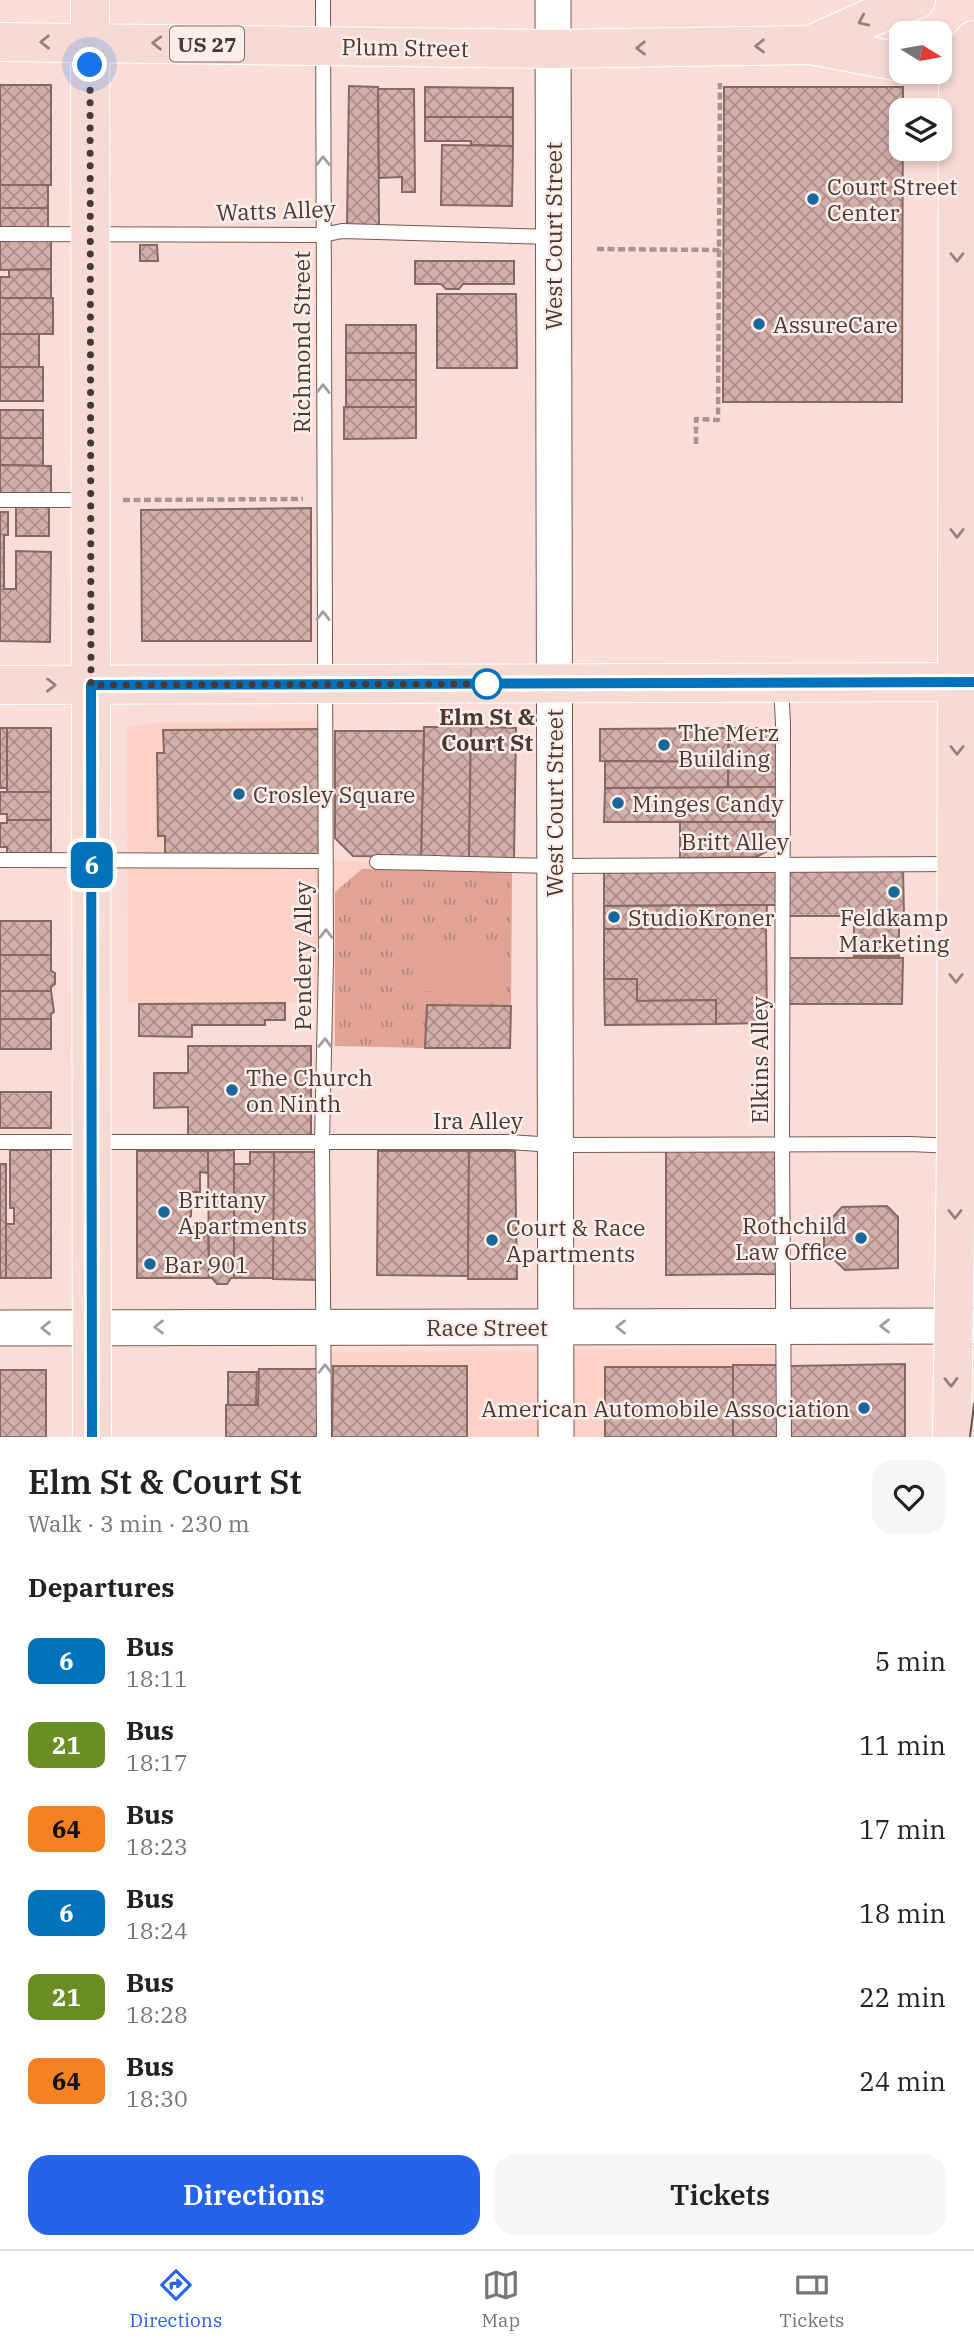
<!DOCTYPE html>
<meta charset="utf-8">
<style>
:root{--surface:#fff;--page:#f6f6f6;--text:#222;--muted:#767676;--line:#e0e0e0;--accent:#2563eb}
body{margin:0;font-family:"IBM Plex Serif",serif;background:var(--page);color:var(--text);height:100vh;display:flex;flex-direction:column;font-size:26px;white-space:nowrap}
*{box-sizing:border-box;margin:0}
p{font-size:23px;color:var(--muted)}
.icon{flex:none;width:38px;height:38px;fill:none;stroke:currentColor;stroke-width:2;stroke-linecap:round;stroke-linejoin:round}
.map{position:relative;height:1437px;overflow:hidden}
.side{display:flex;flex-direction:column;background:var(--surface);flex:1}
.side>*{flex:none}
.badge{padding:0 14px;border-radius:10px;font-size:24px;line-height:46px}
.needle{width:46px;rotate:101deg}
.controls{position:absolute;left:889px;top:21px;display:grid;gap:14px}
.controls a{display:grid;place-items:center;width:63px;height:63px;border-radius:14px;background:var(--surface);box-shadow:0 4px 10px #0003;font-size:35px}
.you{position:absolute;width:35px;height:35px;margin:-18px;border:5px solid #fff;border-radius:50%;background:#1a73e8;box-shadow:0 0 0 10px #1a73e833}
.map>.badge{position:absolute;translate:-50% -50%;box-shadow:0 0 0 4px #fff}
h2{padding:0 28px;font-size:26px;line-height:63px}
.round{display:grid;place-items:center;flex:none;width:74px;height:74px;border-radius:21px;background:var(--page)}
.overview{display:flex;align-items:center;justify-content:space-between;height:119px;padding:0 28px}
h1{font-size:33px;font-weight:600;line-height:52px}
.cta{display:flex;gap:14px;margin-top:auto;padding:14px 28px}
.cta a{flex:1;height:80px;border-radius:21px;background:var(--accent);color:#fff;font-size:28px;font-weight:600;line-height:80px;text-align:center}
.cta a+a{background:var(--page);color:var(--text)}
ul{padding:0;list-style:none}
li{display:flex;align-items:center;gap:21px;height:84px;padding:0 28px}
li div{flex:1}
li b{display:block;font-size:26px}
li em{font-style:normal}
li .badge{min-width:77px;font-weight:700;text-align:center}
.menu{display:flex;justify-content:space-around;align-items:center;height:98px;border-top:2px solid var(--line);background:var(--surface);font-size:19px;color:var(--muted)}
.menu a{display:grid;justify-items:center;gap:4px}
.menu .selected{color:var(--accent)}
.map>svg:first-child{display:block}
.built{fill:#fed1c7}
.grass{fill:url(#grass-tufts)}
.garden{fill:#e1a396}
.building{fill:url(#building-cross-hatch);stroke:#886962;stroke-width:2}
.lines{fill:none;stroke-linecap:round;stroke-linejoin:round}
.service-casing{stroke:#775851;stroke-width:16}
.tertiary-casing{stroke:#775851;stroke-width:37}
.primary-casing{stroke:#fff;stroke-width:40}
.path{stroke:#ab948f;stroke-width:4.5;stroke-dasharray:7 3.5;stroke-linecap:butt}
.service{stroke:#fff;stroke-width:14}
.tertiary{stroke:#fff;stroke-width:35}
.primary{stroke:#f6dad4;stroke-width:38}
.tram{stroke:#62524d;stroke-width:2}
.oneway{stroke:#96817d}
.oneway2{stroke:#a39c9a}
.line-casing{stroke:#fff;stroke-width:16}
.line{stroke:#0072bc;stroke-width:10}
.walk{stroke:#473935;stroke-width:7;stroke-dasharray:0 12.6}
.poi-dot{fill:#19689a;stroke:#fdeeeb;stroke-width:2.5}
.stop-dot{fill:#fff;stroke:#0072bc;stroke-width:3.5}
.labels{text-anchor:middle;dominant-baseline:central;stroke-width:5;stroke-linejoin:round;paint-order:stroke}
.shield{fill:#fdeeeb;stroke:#7e6f6c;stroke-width:2}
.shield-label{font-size:21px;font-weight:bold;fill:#473935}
.street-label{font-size:23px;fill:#473935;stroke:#fdeeeb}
.poi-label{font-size:23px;fill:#473935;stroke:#fdeeeb;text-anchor:start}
.stop-label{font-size:23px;font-weight:bold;fill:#473935;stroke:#fdeeeb}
</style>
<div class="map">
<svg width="974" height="1437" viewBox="0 0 974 1437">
<defs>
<pattern id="grass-tufts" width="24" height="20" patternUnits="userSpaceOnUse" patternTransform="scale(1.75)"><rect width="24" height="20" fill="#e1a396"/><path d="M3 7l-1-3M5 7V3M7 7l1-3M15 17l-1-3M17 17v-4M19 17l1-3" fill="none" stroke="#b8867b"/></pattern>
<pattern id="building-cross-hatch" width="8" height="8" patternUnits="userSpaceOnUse" patternTransform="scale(1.75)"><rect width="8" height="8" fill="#d2afa8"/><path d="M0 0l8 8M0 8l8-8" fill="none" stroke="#ac8f8a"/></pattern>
</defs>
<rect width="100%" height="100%" fill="#fbddd7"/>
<g class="built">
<polygon points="324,721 326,861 512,865 510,1048 325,1046 325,1002 128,1003 127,727 155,723"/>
<polygon points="789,1348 789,1437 328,1437 328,1352"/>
</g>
<polygon class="grass" points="362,869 512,872 511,1006 427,1005 425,1048 335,1046 335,892"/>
<g class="garden">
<polygon points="413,940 456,941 455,992 412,991"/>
<rect x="465" y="941" width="36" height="51"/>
</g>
<g class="building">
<rect x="0" y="85" width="51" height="100"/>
<polygon points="349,86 378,87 379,226 347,225"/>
<polygon points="425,87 513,88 513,117 425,117"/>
<polygon points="724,87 903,87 902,402 723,402"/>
<polygon points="378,89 414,89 415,192 402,192 402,177 379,178"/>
<polygon points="425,117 513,117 513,146 471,145 471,141 425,141"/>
<polygon points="442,145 513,146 512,206 441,205"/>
<rect x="0" y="185" width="48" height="23"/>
<rect x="0" y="208" width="48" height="21"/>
<polygon points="0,241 51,241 51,269 0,270"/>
<polygon points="140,245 157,245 158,261 140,261"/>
<polygon points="415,261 514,261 514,284 463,284 459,289 446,289 441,284 415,284"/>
<polygon points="51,269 51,298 0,298 0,277 9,277 9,270"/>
<polygon points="437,294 516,294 517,368 437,368"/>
<rect x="0" y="298" width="53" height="36"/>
<rect x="346" y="325" width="70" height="28"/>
<rect x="0" y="334" width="39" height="33"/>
<rect x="346" y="353" width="70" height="27"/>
<rect x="0" y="367" width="43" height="34"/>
<rect x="346" y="380" width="70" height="27"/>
<polygon points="344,407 416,407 416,438 344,439"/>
<rect x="0" y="410" width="43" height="28"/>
<polygon points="0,438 43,438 43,466 0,465"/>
<polygon points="0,465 51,466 51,494 0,494"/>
<rect x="16" y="507" width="33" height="29"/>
<polygon points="311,508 311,641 142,641 141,510"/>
<polygon points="0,512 8,512 8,535 4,535 4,589 16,589 16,551 51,552 50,642 0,641"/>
<polygon points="424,727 471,727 469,858 421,857"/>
<polygon points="471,727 516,728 514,859 469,858"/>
<rect x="0" y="728" width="7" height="60"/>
<rect x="7" y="728" width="44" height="64"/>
<polygon points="729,728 728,762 600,761 600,729"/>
<polygon points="729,728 779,728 779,787 728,788"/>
<polygon points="320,729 321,855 165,856 165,836 158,836 157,753 164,753 163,730"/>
<polygon points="335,731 424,731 421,857 353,856 335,838"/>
<polygon points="605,761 728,762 728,788 605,788"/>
<polygon points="779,787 779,822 604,822 605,788"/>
<polygon points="0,792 51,792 51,820 7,820 7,814 0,814"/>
<polygon points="7,820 51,820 51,853 7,853 7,847 0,847 0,823 7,823"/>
<polygon points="680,822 779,822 779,845 756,857 680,858"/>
<polygon points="789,868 903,868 904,916 789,916"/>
<polygon points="604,870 780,870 780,905 604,906"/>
<polygon points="767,905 766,928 604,929 604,906"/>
<polygon points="854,915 899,916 899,956 854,956"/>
<rect x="0" y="921" width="51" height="34"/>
<polygon points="766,928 767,1023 716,1024 716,1000 637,1001 637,979 604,979 604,929"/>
<polygon points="0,955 51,955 51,971 55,973 55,984 51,987 51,991 0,991"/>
<polygon points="789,958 903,958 902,1004 789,1004"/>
<polygon points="604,979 637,979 637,1001 716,1000 716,1024 605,1025"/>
<polygon points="0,991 51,991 54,1012 51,1014 51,1019 0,1019"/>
<polygon points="285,1003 285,1020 265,1020 265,1025 192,1025 192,1037 139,1036 139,1004"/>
<polygon points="427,1005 511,1006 510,1048 425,1048"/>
<rect x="0" y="1019" width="51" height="30"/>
<polygon points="188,1046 311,1046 311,1136 188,1136 188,1107 154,1108 154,1073 188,1073"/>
<rect x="0" y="1092" width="51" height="36"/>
<polygon points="10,1150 51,1150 51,1278 6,1278 6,1224 14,1224 14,1208 10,1208"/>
<polygon points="234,1150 234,1278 231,1278 227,1284 217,1284 212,1278 209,1278 208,1151"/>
<polygon points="777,1150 777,1274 666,1275 666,1151"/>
<polygon points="137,1151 208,1151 208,1173 200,1172 200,1192 191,1192 191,1202 196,1202 196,1208 191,1209 191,1216 185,1221 190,1227 208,1227 209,1278 137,1278"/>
<polygon points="378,1151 469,1151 468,1276 377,1275"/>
<polygon points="469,1151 515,1151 517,1279 468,1279"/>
<polygon points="250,1152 274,1152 274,1278 234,1278 234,1164 250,1164"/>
<polygon points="274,1152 320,1152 319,1280 273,1279"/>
<rect x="0" y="1164" width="6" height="114"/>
<polygon points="887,1206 898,1217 898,1268 845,1270 824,1250 824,1227 842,1207"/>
<polygon points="905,1364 905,1437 791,1437 789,1366"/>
<polygon points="733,1365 779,1365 778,1437 733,1437"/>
<polygon points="333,1366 467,1366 467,1437 332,1437"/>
<rect x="605" y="1367" width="128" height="70"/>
<polygon points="259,1369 321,1369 321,1437 226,1437 226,1405 258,1405"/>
<rect x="0" y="1370" width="46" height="67"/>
<polygon points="228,1372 257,1372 256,1405 228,1405"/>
</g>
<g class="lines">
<defs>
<g id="service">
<polyline points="323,0 326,960 322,1142 324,1437"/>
<polyline points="0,234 323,235 342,231 553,237"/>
<polyline points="0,500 90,500"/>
<polyline points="781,684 783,724 782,1144 784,1437"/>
<polyline points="0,860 325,861"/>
<polyline points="377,862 438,863"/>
<polyline points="428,863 554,866 955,864"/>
<polyline points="0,1142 509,1142 554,1145 910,1144 954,1146"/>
</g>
<g id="tertiary">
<polyline points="553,0 556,1437"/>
<polyline points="0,1328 974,1326"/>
</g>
<g id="primary">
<polyline points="90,0 92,1437"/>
<polyline points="0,42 553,49 810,45 901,62"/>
<polyline points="810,45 899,5 916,0"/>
<polyline points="0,685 974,682"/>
<polyline points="952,1437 956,1146 958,73 967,48 974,40"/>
</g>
</defs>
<use href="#service" class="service-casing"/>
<use href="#tertiary" class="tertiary-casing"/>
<use href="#primary" class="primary-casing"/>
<g class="path">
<polyline points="597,249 724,250"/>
<polyline points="696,444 696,419 718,420 720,83"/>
<polyline points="123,500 303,499"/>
</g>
<use href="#service" class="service"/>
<use href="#tertiary" class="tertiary"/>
<use href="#primary" class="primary"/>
<polyline class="tram" points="970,1437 974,1404"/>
</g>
<defs><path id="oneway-chevron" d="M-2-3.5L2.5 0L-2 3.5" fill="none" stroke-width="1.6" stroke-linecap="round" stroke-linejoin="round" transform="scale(1.75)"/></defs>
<g class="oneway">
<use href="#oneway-chevron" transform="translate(863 21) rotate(156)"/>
<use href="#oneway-chevron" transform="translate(45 42) rotate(-180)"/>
<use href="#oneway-chevron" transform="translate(157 43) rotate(-179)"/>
<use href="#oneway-chevron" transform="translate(760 46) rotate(179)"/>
<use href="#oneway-chevron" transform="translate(641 48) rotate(179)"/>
<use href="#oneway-chevron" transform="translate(957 257) rotate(90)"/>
<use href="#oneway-chevron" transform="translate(957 533) rotate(90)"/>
<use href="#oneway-chevron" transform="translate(51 685)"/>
<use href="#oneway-chevron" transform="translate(957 750) rotate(90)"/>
<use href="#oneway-chevron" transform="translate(956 978) rotate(90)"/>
<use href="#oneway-chevron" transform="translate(955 1214) rotate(90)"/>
<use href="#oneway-chevron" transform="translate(951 1382) rotate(89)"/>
</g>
<g class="oneway2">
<use href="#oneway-chevron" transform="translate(323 161) rotate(-90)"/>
<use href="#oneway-chevron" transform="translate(323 389) rotate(-90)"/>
<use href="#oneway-chevron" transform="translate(323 616) rotate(-90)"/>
<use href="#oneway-chevron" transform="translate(326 934) rotate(-90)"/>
<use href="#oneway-chevron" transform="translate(325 1043) rotate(-89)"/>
<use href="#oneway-chevron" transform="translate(885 1326) rotate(179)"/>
<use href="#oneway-chevron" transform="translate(159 1327) rotate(180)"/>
<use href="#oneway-chevron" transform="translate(621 1327) rotate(180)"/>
<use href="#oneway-chevron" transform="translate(46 1328) rotate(180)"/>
<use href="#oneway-chevron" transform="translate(325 1369) rotate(-90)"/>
</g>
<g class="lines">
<defs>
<polyline id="line" points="92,1437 91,685 974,682"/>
</defs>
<use href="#line" class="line-casing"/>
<use href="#line" class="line"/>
<polyline class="walk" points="90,65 91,685 494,684 487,684"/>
</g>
<g class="poi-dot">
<circle cx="813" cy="199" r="7"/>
<circle cx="759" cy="324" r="7"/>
<circle cx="664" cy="745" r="7"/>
<circle cx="239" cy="794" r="7"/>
<circle cx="618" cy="803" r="7"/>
<circle cx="894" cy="892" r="7"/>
<circle cx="614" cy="917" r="7"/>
<circle cx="232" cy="1090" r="7"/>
<circle cx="164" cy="1212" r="7"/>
<circle cx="861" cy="1238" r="7"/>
<circle cx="492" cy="1240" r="7"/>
<circle cx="150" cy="1264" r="7"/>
<circle cx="864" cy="1408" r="7"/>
</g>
<circle class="stop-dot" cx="487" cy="684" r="14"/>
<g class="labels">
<rect class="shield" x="170" y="26.5" width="74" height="35" rx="5"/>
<g class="shield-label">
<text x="207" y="44">US 27</text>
</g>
<g class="street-label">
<text transform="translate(405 47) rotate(1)">Plum Street</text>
<text transform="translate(276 210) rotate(-2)">Watts Alley</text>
<text transform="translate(553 236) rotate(-90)">West Court Street</text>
<text transform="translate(301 342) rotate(-90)">Richmond Street</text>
<text transform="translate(554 803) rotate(-90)">West Court Street</text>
<text x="735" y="841">Britt Alley</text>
<text transform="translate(302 956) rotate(-90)">Pendery Alley</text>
<text transform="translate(759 1060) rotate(-90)">Elkins Alley</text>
<text x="478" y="1120">Ira Alley</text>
<text x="487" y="1327">Race Street</text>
</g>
<g class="poi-label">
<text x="827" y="186">Court Street<tspan x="827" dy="26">Center</tspan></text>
<text x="773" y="324">AssureCare</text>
<text x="678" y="732">The Merz<tspan x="678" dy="26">Building</tspan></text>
<text x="253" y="794">Crosley Square</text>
<text x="632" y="803">Minges Candy</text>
<text x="628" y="917">StudioKroner</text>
<text x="894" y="917" text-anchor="middle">Feldkamp<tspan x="894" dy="26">Marketing</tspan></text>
<text x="246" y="1077">The Church<tspan x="246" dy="26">on Ninth</tspan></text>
<text x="178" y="1199">Brittany<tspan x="178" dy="26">Apartments</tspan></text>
<text x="847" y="1225" text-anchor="end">Rothchild<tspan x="847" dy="26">Law Office</tspan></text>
<text x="506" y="1227">Court &amp; Race<tspan x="506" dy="26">Apartments</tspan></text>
<text x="164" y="1264">Bar 901</text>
<text x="850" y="1408" text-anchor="end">American Automobile Association</text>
</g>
<g class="stop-label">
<text x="487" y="716">Elm St &amp;<tspan x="487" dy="26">Court St</tspan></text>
</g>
</g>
</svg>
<div class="controls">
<a><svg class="needle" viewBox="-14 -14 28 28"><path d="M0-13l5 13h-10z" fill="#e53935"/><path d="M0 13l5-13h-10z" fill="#767676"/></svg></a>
<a><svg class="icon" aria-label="layers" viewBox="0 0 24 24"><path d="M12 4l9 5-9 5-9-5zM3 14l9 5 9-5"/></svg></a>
</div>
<div class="you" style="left:90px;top:65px"></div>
<b class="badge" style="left:92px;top:865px;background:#0072bc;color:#fff">6</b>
</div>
<section class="side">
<div class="overview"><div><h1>Elm St &amp; Court St</h1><p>Walk · 3 min · 230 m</p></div><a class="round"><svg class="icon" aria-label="heart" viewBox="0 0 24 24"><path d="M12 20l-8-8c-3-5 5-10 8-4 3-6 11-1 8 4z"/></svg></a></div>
<h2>Departures</h2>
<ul>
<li><span class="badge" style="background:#0072bc;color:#fff">6</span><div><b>Bus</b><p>18:11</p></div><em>5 min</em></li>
<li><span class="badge" style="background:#6b8e23;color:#fff">21</span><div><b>Bus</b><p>18:17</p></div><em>11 min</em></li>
<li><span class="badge" style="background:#f58220;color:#111">64</span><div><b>Bus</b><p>18:23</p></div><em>17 min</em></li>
<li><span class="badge" style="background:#0072bc;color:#fff">6</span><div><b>Bus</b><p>18:24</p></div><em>18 min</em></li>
<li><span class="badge" style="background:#6b8e23;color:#fff">21</span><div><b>Bus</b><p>18:28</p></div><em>22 min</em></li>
<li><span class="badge" style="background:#f58220;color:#111">64</span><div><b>Bus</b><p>18:30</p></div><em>24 min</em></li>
</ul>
<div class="cta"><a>Directions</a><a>Tickets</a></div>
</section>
<nav class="menu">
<a class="selected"><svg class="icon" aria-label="directions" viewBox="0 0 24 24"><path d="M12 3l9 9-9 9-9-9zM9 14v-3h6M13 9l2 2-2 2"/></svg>Directions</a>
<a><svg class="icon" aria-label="map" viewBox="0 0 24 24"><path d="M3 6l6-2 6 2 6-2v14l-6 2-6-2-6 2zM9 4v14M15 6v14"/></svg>Map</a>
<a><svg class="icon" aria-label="tickets" viewBox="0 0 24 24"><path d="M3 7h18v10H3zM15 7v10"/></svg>Tickets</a>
</nav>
